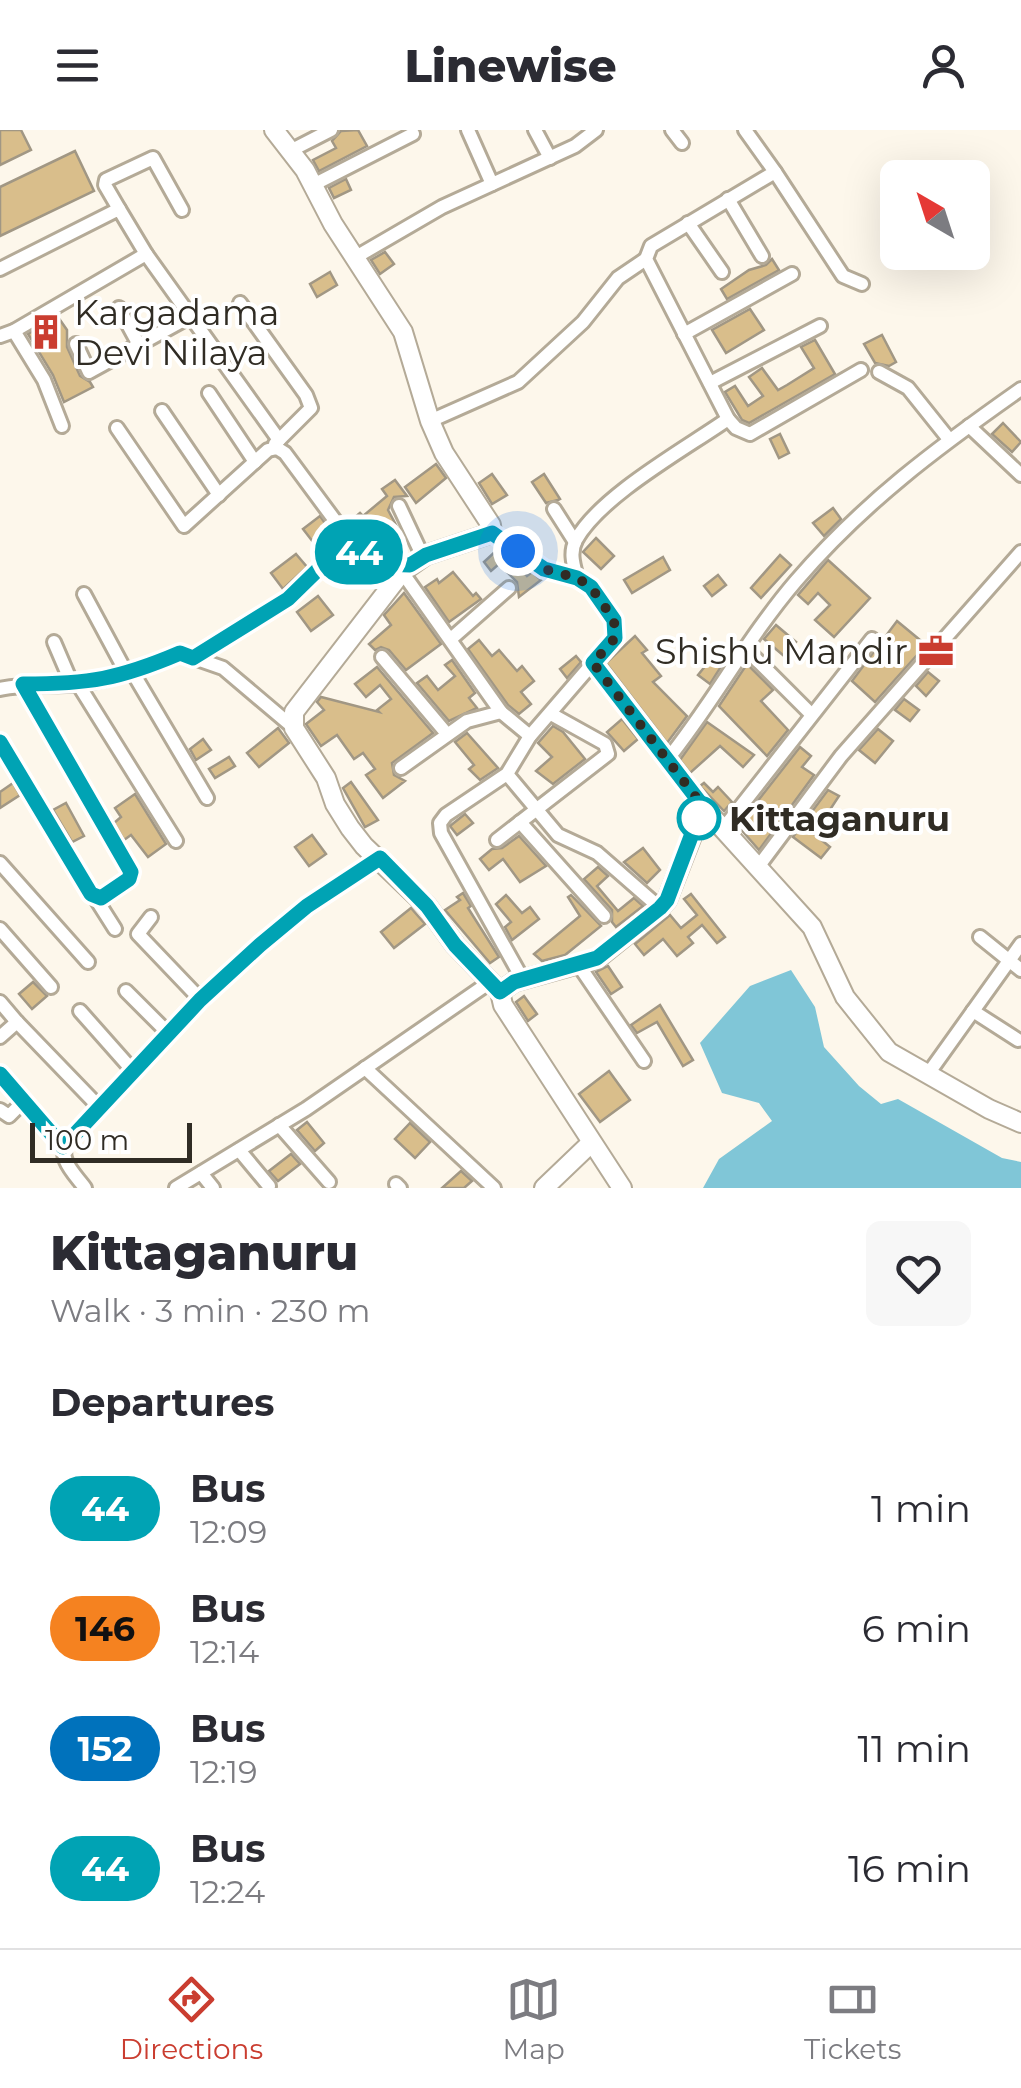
<!DOCTYPE html>
<meta charset="utf-8">
<style>
:root{--surface:#fff;--page:#f7f7f7;--text:#2b2b33;--muted:#7c7c81;--line:#e1e1e2;--accent:#ca3d30}
body{margin:0;font-family:Montserrat,sans-serif;background:var(--page);color:var(--text);height:100vh;display:flex;flex-direction:column;font-size:38px;white-space:nowrap}
*{box-sizing:border-box;margin:0}
p{font-size:32px;color:var(--muted)}
.icon{flex:none;width:55px;height:55px;fill:none;stroke:currentColor;stroke-width:2;stroke-linecap:round;stroke-linejoin:round}
.map{position:relative;height:1058px;overflow:hidden}
.details{display:flex;flex-direction:column;background:var(--surface);flex:1}
.details>*{flex:none}
.badge{padding:0 20px;border-radius:32px;font-size:35px;line-height:65px}
.needle{width:65px;rotate:321deg}
.controls{position:absolute;left:880px;top:30px;display:grid;gap:20px}
.controls a{display:grid;place-items:center;width:110px;height:110px;border-radius:15px;background:var(--surface);box-shadow:0 10px 40px #0002;font-size:50px}
.scale{position:absolute;left:30px;bottom:25px;width:162px;box-sizing:border-box;padding-left:10px;border:5px solid #302c24;border-top:0;font-size:28px;line-height:35px;white-space:nowrap;color:#302c24;-webkit-text-stroke:8px #fff;paint-order:stroke}
.you{position:absolute;width:50px;height:50px;margin:-25px;border:8px solid #fff;border-radius:50%;background:#1a73e8;box-shadow:0 0 0 15px #1a73e833}
.map>.badge{position:absolute;translate:-50% -50%;box-shadow:0 0 0 5px #fff}
h2{padding:0 50px;font-size:38px;line-height:90px}
.round{display:grid;place-items:center;flex:none;width:105px;height:105px;border-radius:15px;background:var(--page)}
.head{display:flex;align-items:center;justify-content:space-between;height:170px;padding:0 50px}
h1{font-size:48px;font-weight:800;line-height:75px}
ul{padding:0;list-style:none}
li{display:flex;align-items:center;gap:30px;height:120px;padding:0 50px}
li div{flex:1}
li b{display:block;font-size:38px}
li em{font-style:normal}
li .badge{min-width:110px;font-weight:700;text-align:center}
header{display:flex;justify-content:space-between;align-items:center;height:130px;padding:0 50px;background:var(--surface);font-size:45px;font-weight:800}
.dock{display:flex;justify-content:space-around;align-items:center;height:140px;border-top:2px solid var(--line);background:var(--surface);font-size:28px;color:var(--muted)}
.dock a{display:grid;justify-items:center;gap:5px}
.dock .current{color:var(--accent)}
.map>svg:first-child{display:block}
.water{fill:#80c6d7}
.building{fill:#d9be8b;stroke:#a19784;stroke-width:2.5}
.lines{fill:none;stroke-linecap:round;stroke-linejoin:round}
.street-casing{stroke:#b4aa97;stroke-width:18}
.secondary-casing{stroke:#b4aa97;stroke-width:22}
.street{stroke:#fff;stroke-width:12}
.secondary{stroke:#fff;stroke-width:18}
.line-casing{stroke:#fff;stroke-width:22}
.line{stroke:#00a3b4;stroke-width:15}
.walk{stroke:#302c24;stroke-width:10;stroke-dasharray:0 18}
.stop-dot{fill:#fff;stroke:#00a3b4;stroke-width:5}
.labels{text-anchor:middle;dominant-baseline:central;stroke-width:8;stroke-linejoin:round;paint-order:stroke}
.poi-label{font-size:35px;fill:#302c24;stroke:#fff;text-anchor:start}
.stop-label{font-size:35px;font-weight:bold;fill:#302c24;stroke:#fff;text-anchor:start}
</style>
<header><svg class="icon" aria-label="menu" viewBox="0 0 24 24"><path d="M4 6h16M4 12h16M4 18h16"/></svg>Linewise<svg class="icon" aria-label="person" viewBox="0 0 24 24"><circle cx="12" cy="8" r="4"/><path d="M4 21q1-7 8-7t8 7"/></svg></header>
<div class="map">
<svg width="1021" height="1058" viewBox="0 0 1021 1058">
<rect width="100%" height="100%" fill="#fdf7eb"/>
<polygon class="water" points="791,840 815,877 824,917 859,956 881,974 898,969 1002,1028 1021,1032 1021,1058 703,1058 719,1029 772,991 759,973 722,963 700,913 750,856"/>
<g class="building">
<polygon points="0,0 21,0 31,20 0,35"/>
<polygon points="358,0 367,16 319,41 313,30 336,18 332,11 341,1"/>
<polygon points="75,21 94,61 0,106 0,57"/>
<polygon points="346,49 351,60 334,68 329,58"/>
<polygon points="385,122 394,134 380,144 371,130"/>
<polygon points="772,129 779,140 727,169 721,159 749,140 766,135"/>
<polygon points="330,142 337,155 317,167 310,154"/>
<polygon points="750,179 764,200 726,223 712,200"/>
<polygon points="58,187 67,200 67,217 80,246 90,252 93,257 64,272 53,245 28,204"/>
<polygon points="882,205 896,232 889,236 875,233 864,214"/>
<polygon points="815,210 835,244 749,293 742,290 725,262 735,256 748,276 763,266 749,247 762,238 778,260 787,255 814,238 801,217"/>
<polygon points="1003,293 1021,312 1012,322 992,304"/>
<polygon points="780,304 789,323 779,328 770,309"/>
<polygon points="436,334 446,348 416,373 405,357"/>
<polygon points="492,344 507,365 492,374 479,353"/>
<polygon points="544,344 560,369 558,370 546,373 532,352"/>
<polygon points="395,350 407,366 394,367 388,380 403,408 391,417 387,411 376,419 363,411 349,392 360,383 363,386 387,366 382,359"/>
<polygon points="833,378 841,389 824,406 813,393"/>
<polygon points="320,386 336,409 320,421 303,399"/>
<polygon points="596,408 614,426 601,439 583,422"/>
<polygon points="498,419 509,431 514,430 527,446 532,442 541,450 519,467 517,452 499,434 491,441 484,432"/>
<polygon points="296,424 307,437 283,459 271,443"/>
<polygon points="780,425 791,435 761,468 751,458"/>
<polygon points="663,427 670,440 632,463 624,450"/>
<polygon points="828,430 870,468 834,507 815,490 830,475 818,463 808,474 798,465"/>
<polygon points="453,442 473,466 476,463 481,469 449,492 425,457 437,449 439,453"/>
<polygon points="718,445 726,455 712,466 704,456"/>
<polygon points="404,463 441,514 406,540 389,520 381,517 375,520 369,514 391,495 384,485"/>
<polygon points="318,466 333,485 311,501 297,482"/>
<polygon points="897,491 926,515 875,572 852,551"/>
<polygon points="776,495 796,512 784,526 764,509"/>
<polygon points="635,506 647,520 642,523 661,546 653,552 687,586 667,613 606,533"/>
<polygon points="479,510 492,526 499,520 517,541 522,536 534,551 521,562 531,574 519,584 508,575 468,519"/>
<polygon points="715,524 724,532 710,554 698,545"/>
<polygon points="576,526 581,532 567,548 560,539"/>
<polygon points="452,530 475,563 469,568 477,578 449,591 417,553 427,546 438,560 455,546 445,535"/>
<polygon points="747,534 773,560 761,571 788,600 767,626 719,576"/>
<polygon points="377,537 433,603 392,633 394,645 405,651 383,668 366,645 375,639 363,623 354,629 337,605 321,616 306,594 324,580 317,572 321,567 379,582 377,580 391,569 380,555 366,567 355,554"/>
<polygon points="928,542 939,551 926,566 916,556"/>
<polygon points="904,569 919,580 910,591 895,580"/>
<polygon points="622,589 638,609 624,621 607,602"/>
<polygon points="707,592 754,625 743,637 720,616 690,643 680,630"/>
<polygon points="553,596 563,602 585,629 553,654 536,641 552,627 538,613"/>
<polygon points="278,598 289,613 259,637 247,623"/>
<polygon points="878,599 893,611 875,633 859,620"/>
<polygon points="467,603 498,638 480,650 469,639 474,635 455,612"/>
<polygon points="203,609 211,620 196,630 190,619"/>
<polygon points="800,617 811,626 802,637 814,645 759,720 738,696"/>
<polygon points="229,627 235,636 215,648 209,639"/>
<polygon points="351,652 378,690 365,697 343,658"/>
<polygon points="13,653 20,665 0,678 0,662"/>
<polygon points="704,653 713,662 718,657 732,672 724,681 700,656"/>
<polygon points="828,660 839,666 814,704 830,717 821,728 793,707"/>
<polygon points="135,664 166,714 148,727 131,705 124,710 114,693 121,687 115,678"/>
<polygon points="66,673 84,706 72,712 53,680"/>
<polygon points="465,684 473,693 457,705 450,696"/>
<polygon points="312,705 326,724 309,736 295,717"/>
<polygon points="519,706 546,736 520,752 503,729 489,740 480,729 492,719 502,718"/>
<polygon points="643,718 660,740 647,753 624,732"/>
<polygon points="598,737 608,746 597,756 618,781 634,768 643,776 616,797 612,792 612,780 584,749"/>
<polygon points="463,763 471,776 468,778 499,827 490,833 445,780 460,770 457,767"/>
<polygon points="691,764 725,807 717,813 702,795 688,807 693,813 677,826 663,809 644,825 635,814 670,785 681,798 697,785 684,769"/>
<polygon points="506,765 522,783 530,777 539,789 512,810 505,797 511,792 496,774"/>
<polygon points="571,765 601,796 565,825 542,831 534,824 580,786 568,767"/>
<polygon points="411,778 425,794 394,818 381,802"/>
<polygon points="608,836 622,857 611,864 596,842"/>
<polygon points="33,852 47,866 32,879 19,864"/>
<polygon points="524,866 537,884 528,891 516,872"/>
<polygon points="660,875 693,930 683,936 657,892 637,903 631,895"/>
<polygon points="609,941 630,970 600,992 579,964"/>
<polygon points="307,992 324,1013 315,1021 297,1000"/>
<polygon points="410,993 430,1012 415,1028 395,1009"/>
<polygon points="291,1024 300,1034 278,1051 269,1041"/>
<polygon points="461,1041 472,1051 464,1058 442,1058"/>
</g>
<g class="lines">
<defs>
<g id="street">
<polyline points="468,0 492,54"/>
<polyline points="535,0 550,28"/>
<polyline points="672,0 682,13"/>
<polyline points="290,21 331,0"/>
<polyline points="775,42 843,146 862,154"/>
<polyline points="313,55 413,4"/>
<polyline points="728,69 762,126"/>
<polyline points="119,79 105,55 106,50 153,28 182,80"/>
<polyline points="688,93 722,142"/>
<polyline points="356,127 442,77 575,16 596,0"/>
<polyline points="0,139 119,79 146,124"/>
<polyline points="240,173 306,265 311,278 275,314"/>
<polyline points="119,178 139,215"/>
<polyline points="14,201 44,250 62,296"/>
<polyline points="684,204 792,144"/>
<polyline points="0,206 14,201 146,124 279,310"/>
<polyline points="76,214 89,242 191,186"/>
<polyline points="879,242 908,258 948,308"/>
<polyline points="710,253 820,196"/>
<polyline points="209,263 255,332"/>
<polyline points="162,281 219,365"/>
<polyline points="728,289 736,298 750,304 861,240"/>
<polyline points="430,291 518,252 583,192 618,148 646,129"/>
<polyline points="969,296 1021,345"/>
<polyline points="117,298 184,396 268,320 277,318 285,323 356,419 381,434 410,435"/>
<polyline points="399,376 423,427"/>
<polyline points="554,379 575,412"/>
<polyline points="492,403 545,439 577,448 591,457 614,490 615,507 593,533 705,679"/>
<polyline points="402,442 501,582 530,606"/>
<path d="M577,448C574,436 569,423 576,410C600,366 685,319 728,289L646,129L651,116L775,42L745,0"/>
<polyline points="84,464 127,544"/>
<polyline points="452,508 509,458"/>
<polyline points="54,512 72,554"/>
<polyline points="746,519 811,584"/>
<polyline points="193,527 288,469 331,427 356,419"/>
<polyline points="382,527 447,604"/>
<polyline points="133,543 207,668"/>
<polyline points="78,554 176,711"/>
<path d="M0,559C27,553 53,557 80,554C116,549 147,537 180,523L223,538L294,598"/>
<polyline points="0,612 93,766 101,768 129,749 127,735 23,554"/>
<path d="M667,630C713,573 748,507 796,451C864,372 937,318 1021,259"/>
<polyline points="401,638 467,591 501,582"/>
<polyline points="507,644 558,705 597,723 660,778"/>
<polyline points="520,692 604,786"/>
<polyline points="723,699 872,509"/>
<polyline points="497,710 608,624 605,614 551,584"/>
<polyline points="0,733 88,832"/>
<polyline points="758,737 841,626 1021,422"/>
<polyline points="96,769 115,799"/>
<polyline points="151,787 138,804 201,870"/>
<polyline points="0,799 51,857"/>
<polyline points="980,807 1021,840"/>
<polyline points="578,834 644,931"/>
<polyline points="523,850 441,703 440,693 446,685 507,644 530,606 593,533"/>
<polyline points="126,861 169,904"/>
<polyline points="0,872 17,892 0,907"/>
<polyline points="80,881 134,942"/>
<polyline points="973,881 1018,910"/>
<polyline points="17,892 99,977"/>
<polyline points="365,938 494,1058"/>
<polyline points="0,944 63,1017"/>
<polyline points="928,944 1021,814"/>
<polyline points="0,980 9,986 24,971"/>
<polyline points="279,995 329,1052"/>
<polyline points="239,1020 269,1056"/>
<polyline points="201,1043 213,1058"/>
<polyline points="396,1054 400,1058"/>
<path d="M85,1058C74,1043 56,1028 68,1009C145,931 217,847 303,779C327,760 355,745 380,729"/>
<polyline points="176,1058 306,979 490,852"/>
</g>
<g id="secondary">
<polyline points="274,0 305,40 333,94 403,202 430,291 444,323 491,395 492,403 426,425 402,442 294,582 294,598 326,648 335,674 350,698 364,716 427,776 455,815 500,862"/>
<polyline points="500,862 514,852 597,829 660,778 667,770 699,688 705,679 812,797 845,867 889,922 989,979 1021,993"/>
<polyline points="500,862 503,875 622,1058"/>
<polyline points="544,1058 591,1013"/>
</g>
</defs>
<use href="#street" class="street-casing"/>
<use href="#secondary" class="secondary-casing"/>
<use href="#street" class="street"/>
<use href="#secondary" class="secondary"/>
</g>
<g class="lines">
<defs>
<path id="line" d="M0,612L91,764L101,768L129,749L131,742L23,554C89,554 119,549 180,523L193,528L288,469L331,427L356,420L381,434L410,435L426,425L492,403L544,439L577,448L591,457L614,490L615,508L593,533L705,679L698,688L667,770L660,778L597,828L514,852L500,862L455,815L427,776L380,728L307,776L260,815L200,870L63,1017L0,944"/>
</defs>
<use href="#line" class="line-casing"/>
<use href="#line" class="line"/>
<polyline class="walk" points="518,421 544,439 577,448 591,457 614,490 615,508 593,533 705,679 699,688"/>
</g>
<defs>
<symbol id="building-bare" viewBox="-9 -9 18 18"><path d="M-4-6H4V6H1V3H-1V6H-4ZM-2.5-4.3h1.7v1.8h-1.7ZM.8-4.3h1.7v1.8H.8ZM-2.5-1h1.7V.8h-1.7ZM.8-1h1.7V.8H.8Z" fill="#ca3d30" stroke="#fff" stroke-width="2.5" paint-order="stroke"/></symbol>
<symbol id="office-bare" viewBox="-9 -9 18 18"><path d="M-6-3h4V-5.5h4V-3h4V5H-6ZM-1-4.5V-3h2v-1.5ZM-6 0V1H6V0Z" fill="#ca3d30" stroke="#fff" stroke-width="2.5" paint-order="stroke"/></symbol>
</defs>
<g fill-rule="evenodd">
<use href="#building-bare" x="21" y="177" width="50" height="50"/>
<use href="#office-bare" x="911" y="496" width="50" height="50"/>
</g>
<circle class="stop-dot" cx="699" cy="688" r="20"/>
<g class="labels">
<g class="poi-label">
<text x="74" y="182">Kargadama<tspan x="74" dy="40">Devi Nilaya</tspan></text>
<text x="908" y="521" text-anchor="end">Shishu Mandir</text>
</g>
<g class="stop-label">
<text x="729" y="688">Kittaganuru</text>
</g>
</g>
</svg>
<div class="controls">
<a><svg class="needle" viewBox="-14 -14 28 28"><path d="M0-13l5 13h-10z" fill="#e53935"/><path d="M0 13l5-13h-10z" fill="#7c7c81"/></svg></a>
</div>
<div class="scale">100 m</div>
<div class="you" style="left:518px;top:421px"></div>
<b class="badge" style="left:359px;top:422px;background:#00a3b4;color:#fff">44</b>
</div>
<section class="details">
<div class="head"><div><h1>Kittaganuru</h1><p>Walk · 3 min · 230 m</p></div><a class="round"><svg class="icon" aria-label="heart" viewBox="0 0 24 24"><path d="M12 20l-8-8c-3-5 5-10 8-4 3-6 11-1 8 4z"/></svg></a></div>
<h2>Departures</h2>
<ul>
<li><span class="badge" style="background:#00a3b4;color:#fff">44</span><div><b>Bus</b><p>12:09</p></div><em>1 min</em></li>
<li><span class="badge" style="background:#f58220;color:#111">146</span><div><b>Bus</b><p>12:14</p></div><em>6 min</em></li>
<li><span class="badge" style="background:#0072bc;color:#fff">152</span><div><b>Bus</b><p>12:19</p></div><em>11 min</em></li>
<li><span class="badge" style="background:#00a3b4;color:#fff">44</span><div><b>Bus</b><p>12:24</p></div><em>16 min</em></li>
</ul>
</section>
<nav class="dock">
<a class="current"><svg class="icon" aria-label="directions" viewBox="0 0 24 24"><path d="M12 3l9 9-9 9-9-9zM9 14v-3h6M13 9l2 2-2 2"/></svg>Directions</a>
<a><svg class="icon" aria-label="map" viewBox="0 0 24 24"><path d="M3 6l6-2 6 2 6-2v14l-6 2-6-2-6 2zM9 4v14M15 6v14"/></svg>Map</a>
<a><svg class="icon" aria-label="tickets" viewBox="0 0 24 24"><path d="M3 7h18v10H3zM15 7v10"/></svg>Tickets</a>
</nav>
